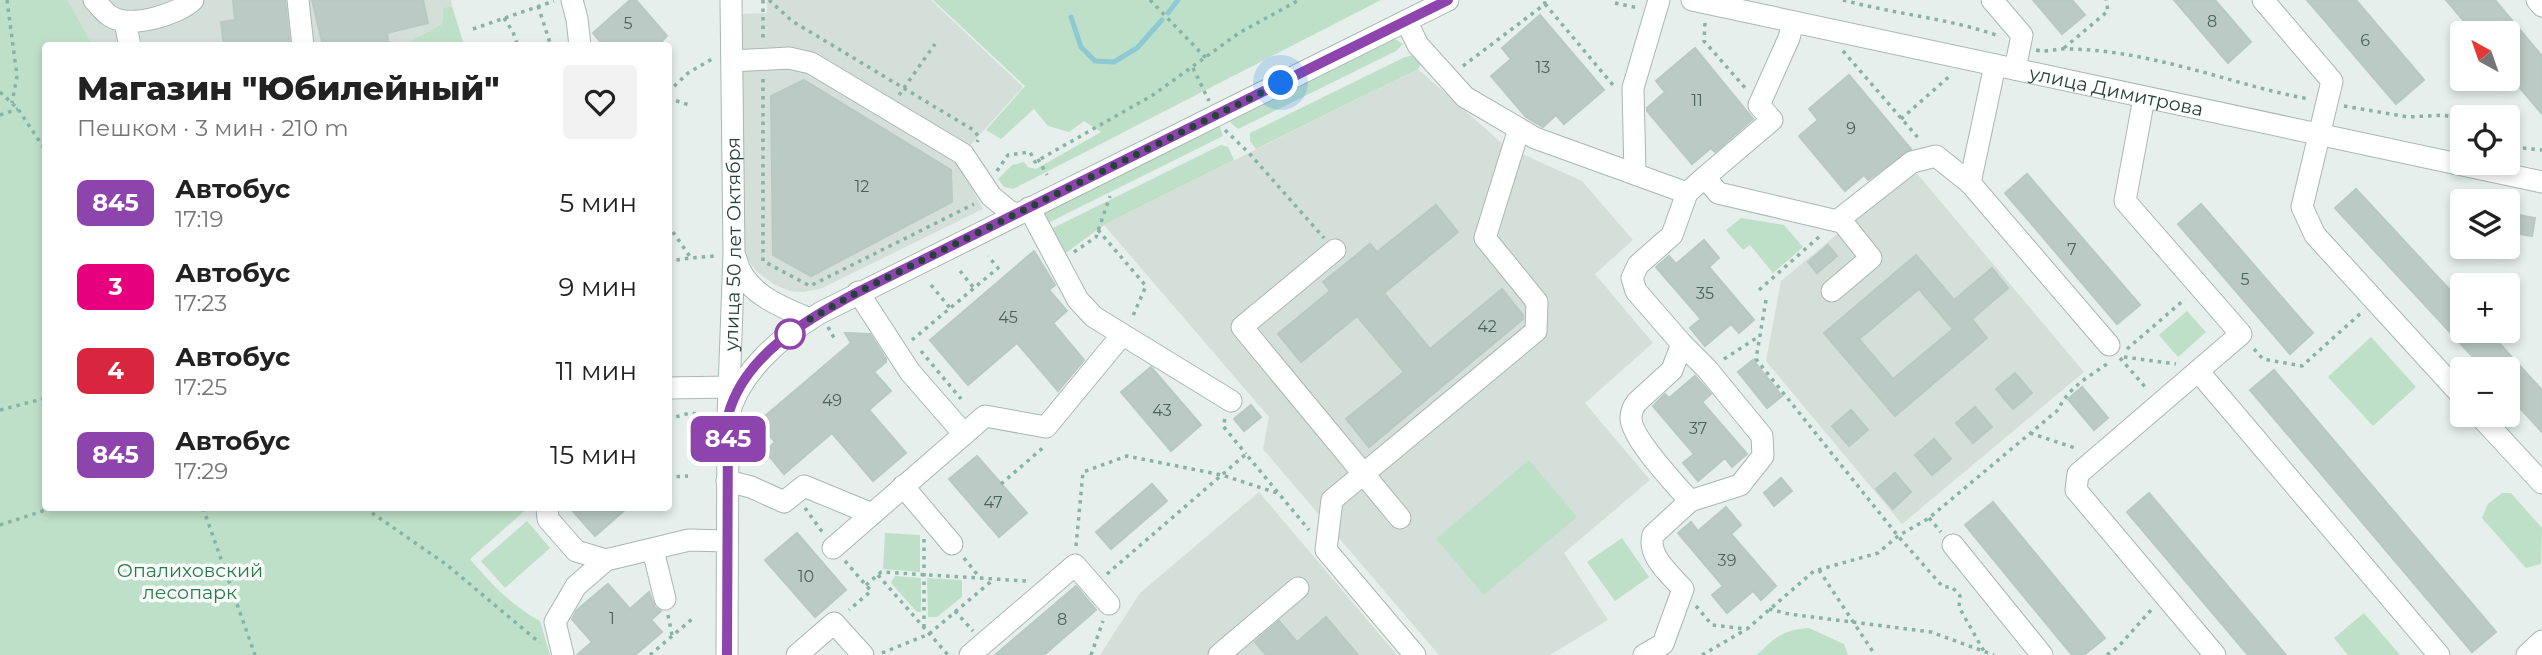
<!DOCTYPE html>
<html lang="ru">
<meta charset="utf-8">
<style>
:root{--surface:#fff;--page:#f2f2f2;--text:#222;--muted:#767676}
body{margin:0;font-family:Montserrat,sans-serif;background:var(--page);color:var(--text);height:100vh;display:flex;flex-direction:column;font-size:26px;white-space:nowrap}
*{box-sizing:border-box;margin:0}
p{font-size:23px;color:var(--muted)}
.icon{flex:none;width:38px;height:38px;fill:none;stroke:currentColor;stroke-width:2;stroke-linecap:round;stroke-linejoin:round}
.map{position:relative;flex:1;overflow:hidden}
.details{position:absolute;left:42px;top:42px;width:630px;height:469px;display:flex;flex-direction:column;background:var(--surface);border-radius:7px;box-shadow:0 4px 10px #0003}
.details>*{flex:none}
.badge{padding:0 14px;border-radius:10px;font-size:24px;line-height:46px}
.needle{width:46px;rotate:320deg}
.controls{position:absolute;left:2450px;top:21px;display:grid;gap:14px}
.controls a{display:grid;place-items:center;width:70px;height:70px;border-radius:7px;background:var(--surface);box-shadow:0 4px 10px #0003;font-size:35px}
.you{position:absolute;width:35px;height:35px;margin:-18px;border:5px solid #fff;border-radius:50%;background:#1a73e8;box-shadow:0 0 0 10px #1a73e833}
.map>.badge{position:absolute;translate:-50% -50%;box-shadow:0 0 0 4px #fff}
.round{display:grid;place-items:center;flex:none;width:74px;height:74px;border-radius:7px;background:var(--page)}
.overview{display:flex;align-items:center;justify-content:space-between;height:119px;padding:0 35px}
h1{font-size:33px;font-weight:800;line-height:52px}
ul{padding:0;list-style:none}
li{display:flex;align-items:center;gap:21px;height:84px;padding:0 35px}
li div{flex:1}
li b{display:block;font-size:26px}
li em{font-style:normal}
li .badge{min-width:77px;font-weight:700;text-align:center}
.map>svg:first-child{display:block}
.built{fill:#d4dfda}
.green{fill:#bfe0c8}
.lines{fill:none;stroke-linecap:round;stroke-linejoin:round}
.stream{stroke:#8ec9d4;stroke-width:5}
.building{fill:#bbcac4;stroke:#b8c9c2;stroke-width:2;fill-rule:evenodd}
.minor-casing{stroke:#a8b8b2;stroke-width:23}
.path{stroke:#86b3a5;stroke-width:3.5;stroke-dasharray:3.5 5;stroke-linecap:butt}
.minor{stroke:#fff;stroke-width:21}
.line-casing{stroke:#fff;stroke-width:16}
.line{stroke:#8e44ad;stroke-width:10}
.walk{stroke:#24423a;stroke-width:7;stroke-dasharray:0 12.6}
.stop-dot{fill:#fff;stroke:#8e44ad;stroke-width:3.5}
.labels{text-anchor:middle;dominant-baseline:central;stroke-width:7;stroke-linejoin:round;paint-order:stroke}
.number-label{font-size:16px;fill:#4a645c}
.street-label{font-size:19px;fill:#24423a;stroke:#f7fbf9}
.park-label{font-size:19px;fill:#2d7a4b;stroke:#f7fbf9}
</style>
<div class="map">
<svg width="2542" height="655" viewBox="0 0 2542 655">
<rect width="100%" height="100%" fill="#e6efeb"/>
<g class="built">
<polygon points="68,0 451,0 452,6 443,8 442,24 403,45 92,46"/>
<polygon points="767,0 931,0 1023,87 957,160 983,209 820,289 803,292 790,291 773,284 756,271 746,256 745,246 742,14 767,13"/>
<polygon points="1418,69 1505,146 1582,181 1633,240 1595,274 1653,343 1585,403 1650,480 1564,553 1608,620 1550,655 1439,655 1263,449 1269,417 1104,225"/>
<polygon points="1914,170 2084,372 1902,524 1766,361 1781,281"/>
<polygon points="1259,492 1397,655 1100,655 1140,593"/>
</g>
<g class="green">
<path d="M0,0H68L92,45L46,46V508H528L470,559C491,584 511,605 540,621L550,655H0Z"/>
<polygon points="933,0 1381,0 1013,189 1004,187 998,179 1012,165 1024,162 1028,167 1036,169 1101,132 1084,121 1069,132 1048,126 1034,109 1001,139 986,130 1025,86"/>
<polygon points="452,6 464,45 403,45 442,24 443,8"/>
<polygon points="1395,39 1403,44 1396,51 1238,129 1231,123 1231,119"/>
<polygon points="1414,55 1423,61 1418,69 1256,149 1250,141 1250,133 1405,57"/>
<polygon points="1215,127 1220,127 1223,136 1046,224 1041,213"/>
<polygon points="1221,145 1228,147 1234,160 1104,225 1063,255 1052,233 1053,228"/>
<polygon points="1741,218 1784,225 1803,247 1773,273 1750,245 1743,250 1726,230"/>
<polygon points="2187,311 2206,332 2178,357 2159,335"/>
<polygon points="2371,337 2416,387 2373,426 2328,377"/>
<polygon points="1529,460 1577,517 1484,595 1436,539"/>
<polygon points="2502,493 2511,493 2542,528 2541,564 2526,568 2482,518 2488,504"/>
<polygon points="527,521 550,548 505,588 481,561"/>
<polygon points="885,533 920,535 920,572 883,569"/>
<polygon points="1622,538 1649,577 1615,601 1587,562"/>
<polygon points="895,576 921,578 921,612 917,612 891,583"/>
<polygon points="927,578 962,580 962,597 937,617 928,617"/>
<polygon points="2364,613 2400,655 2348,655 2334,638"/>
<path d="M1809,628L1844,644L1848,655H1757C1775,637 1783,630 1809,628Z"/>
</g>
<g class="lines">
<g class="stream">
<polyline points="1168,13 1178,0"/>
<polyline points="1071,17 1081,47 1095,61 1114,62 1137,48 1162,20"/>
</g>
</g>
<g class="building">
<polygon points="233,0 285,0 290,46 224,46 221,22 235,20"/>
<polygon points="312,0 423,0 428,23 387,33 388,41 369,46 323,46"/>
<polygon points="630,0 636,0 667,36 657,46 604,46 593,33"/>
<polygon points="2033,0 2072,0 2085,15 2062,34"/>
<polygon points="2174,0 2215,0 2251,42 2228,63"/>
<polygon points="2307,0 2356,0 2424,80 2396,104"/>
<polygon points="2446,0 2495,0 2542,56 2542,114 2508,74 2508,33 2474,33"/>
<polygon points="1540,15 1604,90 1564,124 1556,115 1543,127 1526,117 1491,76 1511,59 1502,48"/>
<polygon points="1695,48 1753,119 1715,152 1711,148 1692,164 1647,111 1647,108 1665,92 1656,81"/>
<polygon points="1849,75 1911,149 1868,180 1864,175 1845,191 1799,136 1818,120 1809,109"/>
<polygon points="804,80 951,170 952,202 811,276 773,255 771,96"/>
<polygon points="2027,174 2140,305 2117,324 2005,193"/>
<polygon points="2356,189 2462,303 2462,331 2488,331 2542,390 2542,432 2508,395 2508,369 2484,369 2335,208"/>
<polygon points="2201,204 2313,333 2290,354 2178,224"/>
<polygon points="1436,205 1458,232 1384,293 1430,349 1502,289 1523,315 1523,319 1369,447 1346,419 1404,372 1357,316 1301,362 1278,334 1330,291 1323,282 1370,244 1377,252"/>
<polygon points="2508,213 2535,218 2532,236 2508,232"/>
<polygon points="1704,240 1719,258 1709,267 1754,320 1739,333 1731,324 1705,346 1690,328 1701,319 1656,267 1669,256 1676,264"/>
<polygon points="1828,245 1837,256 1817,273 1808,262"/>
<polygon points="1034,251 1055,285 1049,290 1067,311 1053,323 1084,360 1058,391 1017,343 968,385 930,340"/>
<path d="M1916,255L1954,300L1992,268L2008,288L1972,319L1987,338L1895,416L1824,333ZM1919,289L1953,329L1893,379L1859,339Z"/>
<polygon points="845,333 870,334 886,359 886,362 874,372 891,391 869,410 906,453 873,481 832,433 784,474 765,451 775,442 758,422 851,343"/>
<polygon points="1753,360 1782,396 1767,408 1738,372"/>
<polygon points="1151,367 1201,425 1171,451 1121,392"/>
<polygon points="2274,370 2496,632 2472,652 2250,390"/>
<polygon points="2015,373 2032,393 2013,409 1996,389"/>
<polygon points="1695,376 1711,394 1702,402 1747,454 1732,467 1725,458 1698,481 1683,463 1694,454 1653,406 1665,394 1669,398"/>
<polygon points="2082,387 2108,418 2094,430 2068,399"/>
<polygon points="1251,405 1261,417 1244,431 1234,419"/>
<polygon points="1975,407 1992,427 1973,443 1956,423"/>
<polygon points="1851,410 1868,430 1849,446 1832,426"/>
<polygon points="1934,439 1951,459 1932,475 1915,455"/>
<polygon points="977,456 1027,513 999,537 949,479"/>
<polygon points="1895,473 1911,492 1893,509 1876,489"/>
<polygon points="1781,478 1792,491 1774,506 1764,493"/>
<polygon points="1152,484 1167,501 1111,549 1096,532"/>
<polygon points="2149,493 2286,655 2248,655 2127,512"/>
<polygon points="1993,502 2105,638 2084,655 2072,655 1965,525"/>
<polygon points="1726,507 1741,525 1731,534 1776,586 1761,600 1753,591 1727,613 1712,595 1723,586 1678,533 1691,522 1698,531"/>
<polygon points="570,508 627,508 595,536"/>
<polygon points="797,533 846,590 815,617 765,560"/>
<polygon points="608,584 630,609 649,592 655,608 661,611 651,620 662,632 635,655 577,655 592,642 572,619 577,610"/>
<polygon points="1076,586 1096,610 1044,655 995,655"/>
<polygon points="1326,617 1358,655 1266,655 1255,642 1279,621 1297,642"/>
</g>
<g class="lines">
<defs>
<g id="minor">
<path d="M94,0C99,5 104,12 110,16C130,29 177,15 193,0"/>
<polyline points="298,0 303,46"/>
<polyline points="572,0 577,19 580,46"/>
<path id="s1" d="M1692,0L2542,182"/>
<polyline points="1992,0 2022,35 2015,69"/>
<polyline points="2263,0 2332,81 2302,207 2315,235 2462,396"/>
<polyline points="2537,0 2542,6"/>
<polyline points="1406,21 1418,45 1465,97 1535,138 1687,193 1705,177 1718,193 1837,221 1912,162 1936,156 1970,183 1995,65"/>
<polyline points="125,22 130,46"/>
<polyline points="732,61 789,58 811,63 963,154 991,196 1009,211 1018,214"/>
<polyline points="2144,98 2125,201 2241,334 2078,474 2076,490 2215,655"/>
<polyline points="1635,174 1633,88 1659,0"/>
<polyline points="1705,177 1772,120 1759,105 1789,38 1793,22"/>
<polyline points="1970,183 2109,345"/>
<polyline points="1029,208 1078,300 1094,317 1231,401"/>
<polyline points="1335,250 1242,327 1400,518"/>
<path d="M736,259C744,293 781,307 810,319"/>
<polyline points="1832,291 1871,258 1840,219"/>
<polyline points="858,292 910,372 964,434"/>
<polyline points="1682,344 1707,369 1762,436 1763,456 1740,485 1690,501"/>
<polyline points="2198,371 2439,655"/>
<polyline points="668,388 729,387"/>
<polyline points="2479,415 2542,483"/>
<path d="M728,417C739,372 782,336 820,313L1448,0"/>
<polyline points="727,481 751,487 784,502 804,486 872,514"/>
<polyline points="903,486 952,544"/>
<polyline points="547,508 548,519 576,551 606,560"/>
<polyline points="1953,545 2042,655"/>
<polyline points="833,548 985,416 1046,427 1122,335"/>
<polyline points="653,550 665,599"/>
<polyline points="563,655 555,622 576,586 606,560 689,540 727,541"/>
<path id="s2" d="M727,655L728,417L734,253L731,0"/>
<polyline points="797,655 834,623 863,655"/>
<polyline points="970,655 1075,565 1109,604"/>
<polyline points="1219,655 1298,588"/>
<polyline points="1415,655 1326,550 1332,500 1536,331 1537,302 1485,238 1519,129"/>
<path d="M1644,655L1663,644L1683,589C1670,574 1647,556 1653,535L1690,501C1676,485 1631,438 1631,418C1631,411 1633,407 1637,402L1672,370L1682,344L1636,291L1632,278L1638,265L1672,235L1687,193"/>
<polyline points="2527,655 2542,641"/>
</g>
</defs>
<use href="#minor" class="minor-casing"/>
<g class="path">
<polyline points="7,0 17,76 12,103"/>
<polyline points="763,0 763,40"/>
<polyline points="769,0 792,21 975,131 979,138 977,142"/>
<polyline points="1150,0 1206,58"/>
<path d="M1843,0C1894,14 1947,18 1996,35"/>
<polyline points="1615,3 1639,8"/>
<polyline points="1545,4 1613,85"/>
<polyline points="538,6 551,46"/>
<polyline points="504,18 513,32 518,46"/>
<polyline points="1705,23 1704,41 1747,90"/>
<polyline points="473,29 554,1"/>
<polyline points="2064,48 2108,11 2106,0"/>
<path d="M2036,50C2050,53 2055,48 2067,49C2099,49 2133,55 2163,62C2212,73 2259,90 2309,99"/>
<polyline points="1843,51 1920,140"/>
<polyline points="1463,66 1545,4 1544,0"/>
<polyline points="1193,68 1209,101"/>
<polyline points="763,79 763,261 810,286 974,204"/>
<polyline points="0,92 18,109 46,151"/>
<polyline points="668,92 688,73 712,59"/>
<polyline points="899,95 935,44"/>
<polyline points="668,98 689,105"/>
<polyline points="2344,106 2408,117 2444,115 2462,120"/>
<polyline points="0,115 18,109"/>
<polyline points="1901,119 1952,74"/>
<polyline points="1225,130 1249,153 1324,238"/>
<polyline points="2508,142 2513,147 2542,150"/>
<polyline points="1038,159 1047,175"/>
<polyline points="997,171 1008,155 1030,152 1035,162 1153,95 1239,33 1299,0"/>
<polyline points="668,225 691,258 715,256"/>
<polyline points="1098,230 1146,286 1132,318"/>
<polyline points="1074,252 1096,237 1110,196"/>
<polyline points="668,261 691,258"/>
<polyline points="960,271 974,288"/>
<polyline points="931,285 950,308"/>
<polyline points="1759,290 1820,236"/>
<polyline points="1766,300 1756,359 1898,536 1943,587 1952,587 1960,596 1959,607 1986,655"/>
<polyline points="828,327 834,338"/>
<polyline points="912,340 998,268 988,256"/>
<polyline points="2127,349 2185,299"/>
<polyline points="2254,349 2263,359 2302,366 2361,313"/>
<polyline points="921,351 961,399"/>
<polyline points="2124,357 2176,364"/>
<polyline points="2120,358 2147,389"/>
<polyline points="1724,359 1758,337"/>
<polyline points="0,410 46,398"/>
<polyline points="668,419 690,413 709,415"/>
<polyline points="1225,419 1223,426 1246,454"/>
<polyline points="2030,433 2078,449"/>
<polyline points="668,477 688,476"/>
<polyline points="1001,484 1045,446"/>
<polyline points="203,508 255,655"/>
<polyline points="365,508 447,565 540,643"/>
<polyline points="805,508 823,533"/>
<polyline points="1929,518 1941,532"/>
<polyline points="0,525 52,508"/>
<polyline points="924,539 924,628"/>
<polyline points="1076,546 1083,472 1127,456 1222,475 1277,493"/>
<polyline points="964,558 980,578"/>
<polyline points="845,561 871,591 849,610"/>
<polyline points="1819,570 1875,655"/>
<polyline points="1107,574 1246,454 1309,530"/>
<polyline points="878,575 948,655"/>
<polyline points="866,585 881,572 1027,581"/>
<path d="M1696,606L1712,625L1747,629L1814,571L1878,553L1898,536L1929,518L2058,410C2068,388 2088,377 2107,364"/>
<polyline points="1769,609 1789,614 1931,632 1994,655"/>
<polyline points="955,611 973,631"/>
<polyline points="668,615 672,635"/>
<polyline points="882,653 929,634 994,579"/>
<polyline points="650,655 692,619"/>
<polyline points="1091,655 1103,621"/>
<polyline points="1702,655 1745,630"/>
<polyline points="2107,655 2118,647 2152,609"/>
</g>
<use href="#minor" class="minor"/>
</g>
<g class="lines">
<defs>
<path id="line" d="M727,655L728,416C743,356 807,319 858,292L1448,0"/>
</defs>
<use href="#line" class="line-casing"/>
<use href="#line" class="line"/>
<polyline class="walk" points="790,334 810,319 858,292 1281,83"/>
</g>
<circle class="stop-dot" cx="790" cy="334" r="14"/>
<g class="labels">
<g class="number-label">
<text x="2212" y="21">8</text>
<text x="628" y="23">5</text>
<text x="2365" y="40">6</text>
<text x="1543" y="67">13</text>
<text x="1697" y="100">11</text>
<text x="1851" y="128">9</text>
<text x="862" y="186">12</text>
<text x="2072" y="249">7</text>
<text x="2245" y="279">5</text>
<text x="1705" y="293">35</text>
<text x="1008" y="317">45</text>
<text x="1487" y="326">42</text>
<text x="832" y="400">49</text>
<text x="1162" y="410">43</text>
<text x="1698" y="428">37</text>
<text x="993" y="502">47</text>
<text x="1727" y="560">39</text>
<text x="806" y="576">10</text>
<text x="612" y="618">1</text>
<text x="1062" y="619">8</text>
</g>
<g class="street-label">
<text stroke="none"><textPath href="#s1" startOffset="434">улица Димитрова</textPath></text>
<text stroke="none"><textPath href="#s2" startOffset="411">улица 50 лет Октября</textPath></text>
</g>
<g class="park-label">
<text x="190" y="570">Опалиховский<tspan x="190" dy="22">лесопарк</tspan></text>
</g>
</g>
</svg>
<div class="controls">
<a><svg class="needle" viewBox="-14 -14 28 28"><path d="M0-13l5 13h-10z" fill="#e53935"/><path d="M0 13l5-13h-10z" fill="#767676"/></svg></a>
<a><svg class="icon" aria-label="locate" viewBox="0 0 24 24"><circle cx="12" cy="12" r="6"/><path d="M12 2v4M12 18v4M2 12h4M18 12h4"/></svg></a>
<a><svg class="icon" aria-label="layers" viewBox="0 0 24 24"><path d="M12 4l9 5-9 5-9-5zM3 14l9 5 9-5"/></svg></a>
<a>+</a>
<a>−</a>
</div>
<div class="you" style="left:1281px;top:83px"></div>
<b class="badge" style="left:728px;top:439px;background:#8e44ad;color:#fff">845</b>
<section class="details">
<div class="overview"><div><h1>Магазин &quot;Юбилейный&quot;</h1><p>Пешком · 3 мин · 210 m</p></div><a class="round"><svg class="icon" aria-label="heart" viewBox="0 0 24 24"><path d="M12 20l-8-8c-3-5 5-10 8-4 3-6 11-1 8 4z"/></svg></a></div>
<ul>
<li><span class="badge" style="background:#8e44ad;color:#fff">845</span><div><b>Автобус</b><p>17:19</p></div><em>5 мин</em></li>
<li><span class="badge" style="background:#e6007e;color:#fff">3</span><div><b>Автобус</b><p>17:23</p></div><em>9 мин</em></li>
<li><span class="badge" style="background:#d7263d;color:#fff">4</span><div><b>Автобус</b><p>17:25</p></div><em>11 мин</em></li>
<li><span class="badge" style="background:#8e44ad;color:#fff">845</span><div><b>Автобус</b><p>17:29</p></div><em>15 мин</em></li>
</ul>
</section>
</div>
